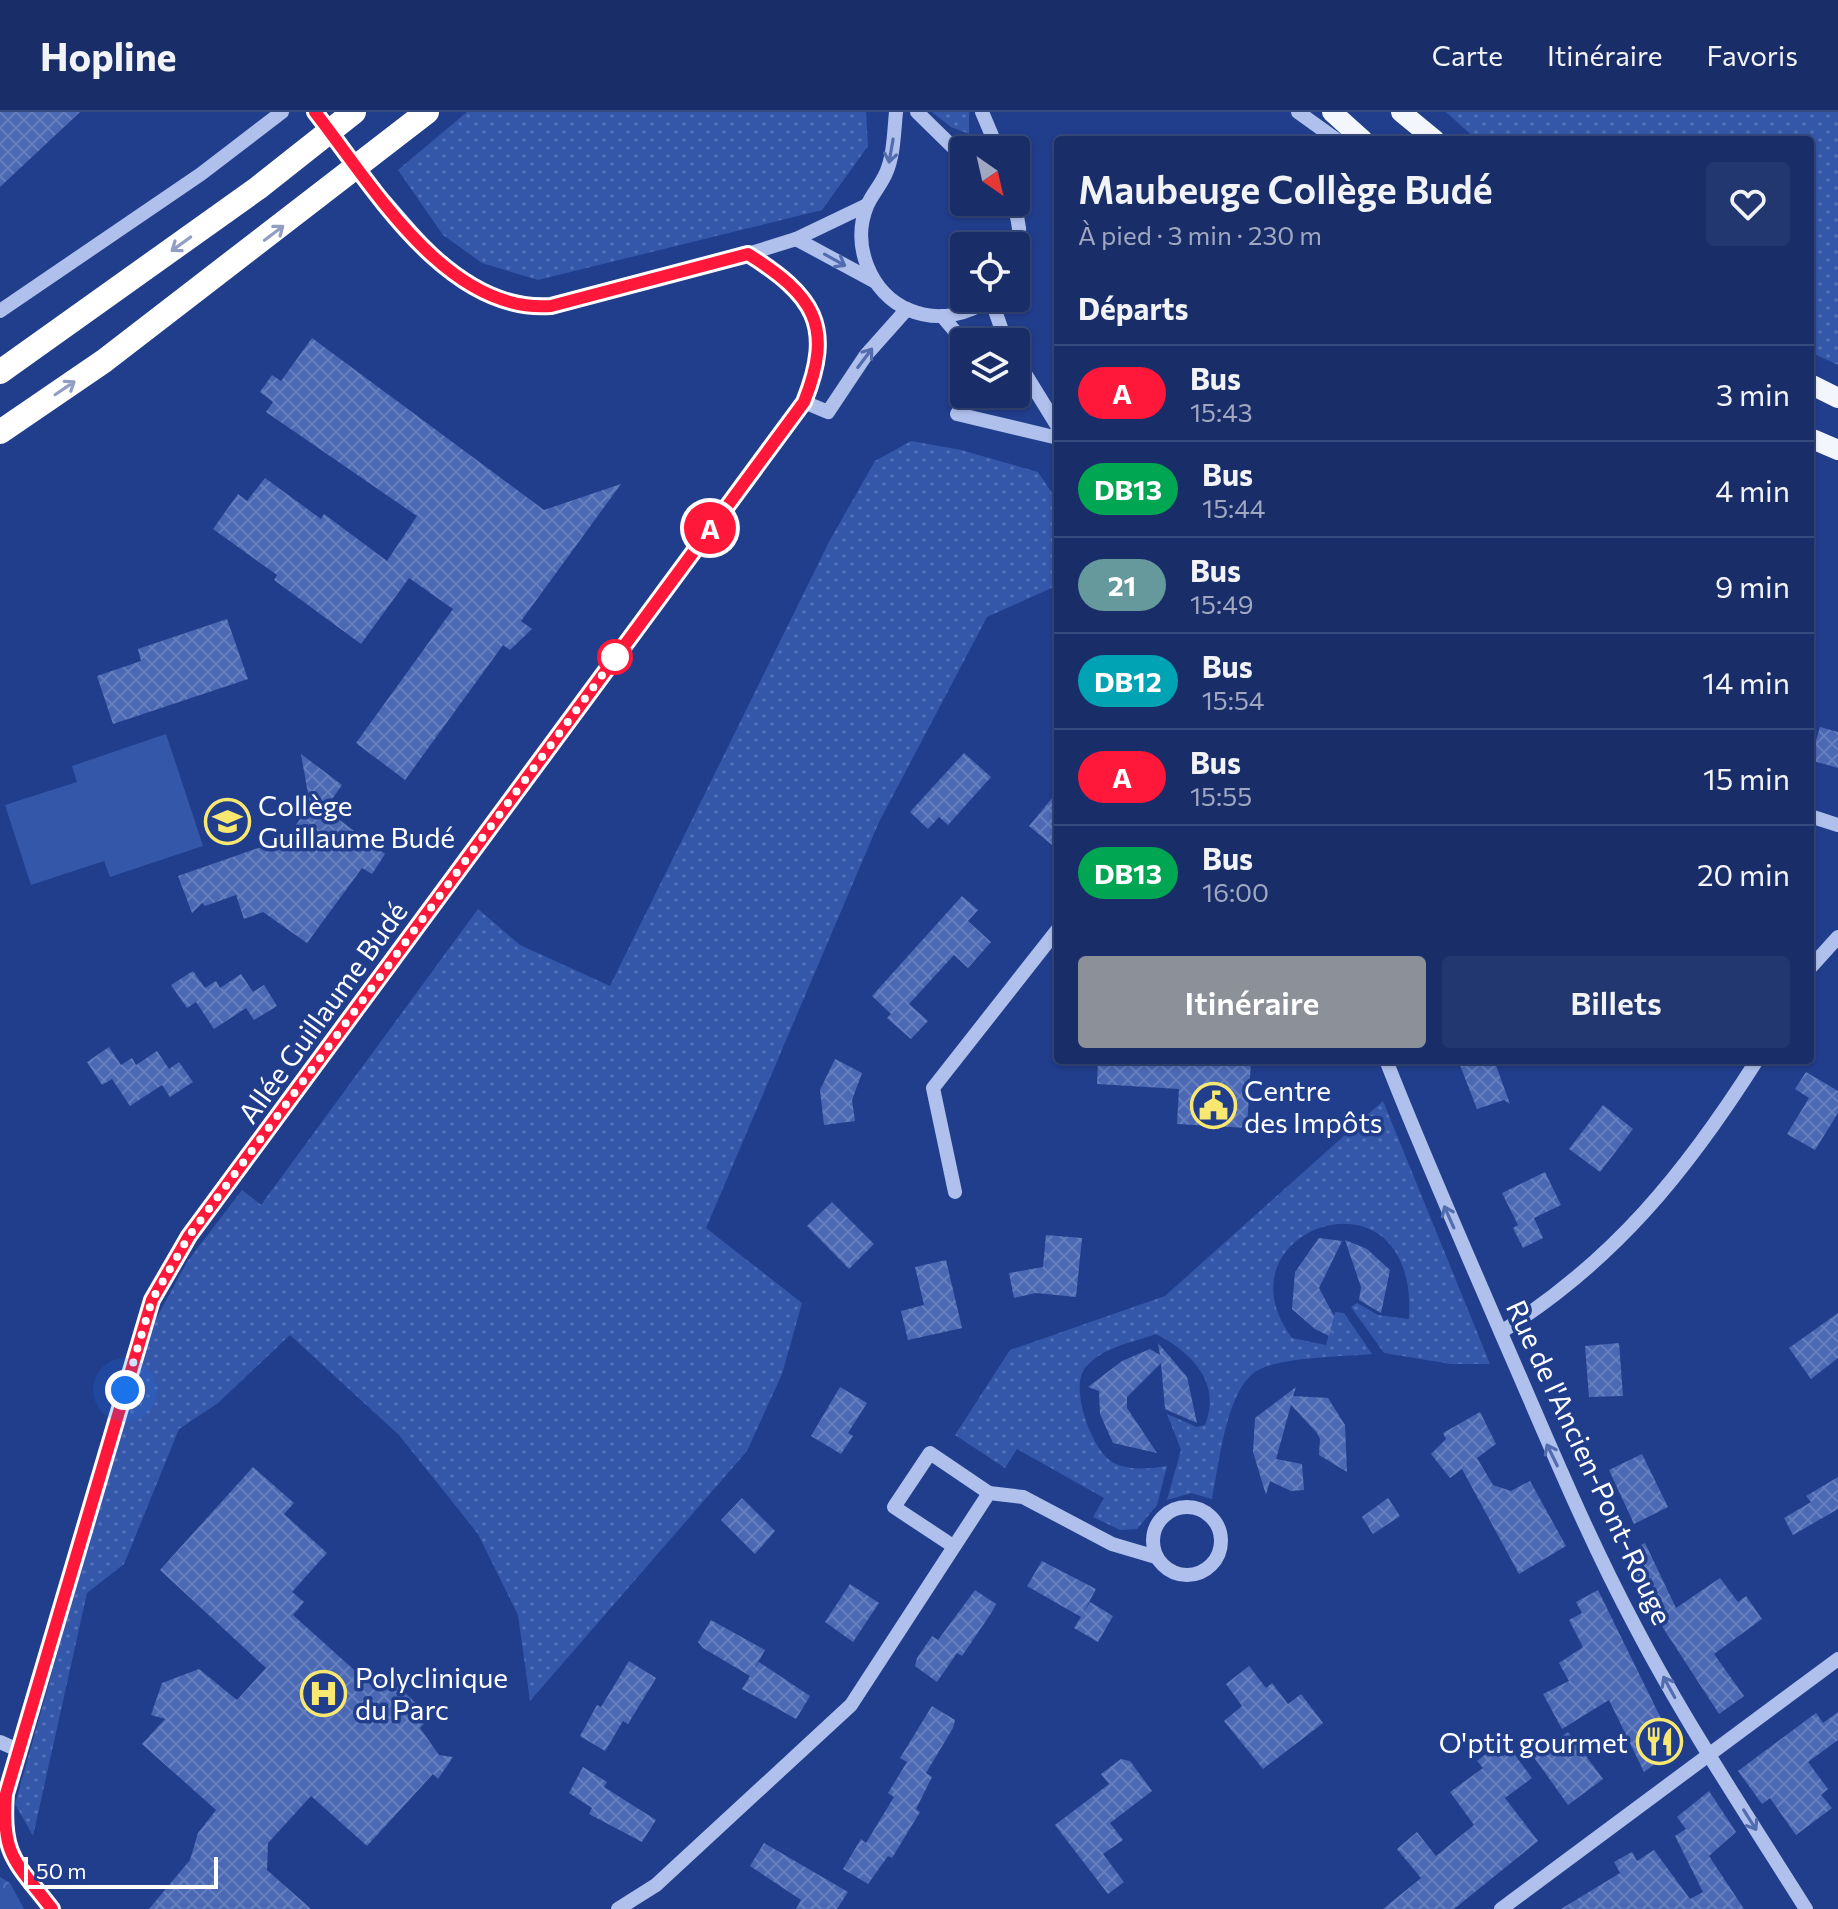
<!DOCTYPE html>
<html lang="fr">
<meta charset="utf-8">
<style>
:root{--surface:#192e69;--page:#22366f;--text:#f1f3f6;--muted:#9fa8c0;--line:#374a7d;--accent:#8c9099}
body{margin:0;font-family:Commissioner,sans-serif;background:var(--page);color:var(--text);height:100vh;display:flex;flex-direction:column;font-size:30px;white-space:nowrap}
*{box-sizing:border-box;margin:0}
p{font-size:26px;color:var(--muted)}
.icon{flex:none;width:44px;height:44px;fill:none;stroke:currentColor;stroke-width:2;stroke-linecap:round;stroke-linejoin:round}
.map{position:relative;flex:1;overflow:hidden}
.drawer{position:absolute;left:1054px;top:24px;width:760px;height:928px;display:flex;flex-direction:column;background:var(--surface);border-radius:8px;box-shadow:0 2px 6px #0004,0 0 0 2px var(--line)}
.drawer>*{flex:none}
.badge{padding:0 16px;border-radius:26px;font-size:28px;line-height:52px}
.needle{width:52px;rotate:146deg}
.tools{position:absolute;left:950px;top:24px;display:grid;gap:16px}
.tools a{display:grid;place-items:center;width:80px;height:80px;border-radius:8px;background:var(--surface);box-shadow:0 2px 6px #0004,0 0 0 2px var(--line);font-size:40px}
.scale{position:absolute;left:24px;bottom:20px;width:194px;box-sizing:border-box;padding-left:8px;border:4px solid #fff;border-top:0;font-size:22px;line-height:28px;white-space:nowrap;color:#fff;-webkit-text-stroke:6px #213e8c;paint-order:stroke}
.you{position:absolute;width:40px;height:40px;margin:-20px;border:6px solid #fff;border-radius:50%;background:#1a73e8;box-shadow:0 0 0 12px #1a73e833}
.map>.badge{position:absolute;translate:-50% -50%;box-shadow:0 0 0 4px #fff}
h2{padding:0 24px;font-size:30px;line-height:72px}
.round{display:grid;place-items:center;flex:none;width:84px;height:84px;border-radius:8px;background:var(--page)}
.headline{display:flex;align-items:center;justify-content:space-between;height:136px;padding:0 24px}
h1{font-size:38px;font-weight:600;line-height:60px}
.primary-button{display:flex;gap:16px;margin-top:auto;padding:16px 24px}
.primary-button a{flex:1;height:92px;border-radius:8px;background:var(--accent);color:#fff;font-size:32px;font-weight:600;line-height:92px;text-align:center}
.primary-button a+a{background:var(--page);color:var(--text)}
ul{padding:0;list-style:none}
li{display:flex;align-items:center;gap:24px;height:96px;padding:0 24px;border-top:2px solid var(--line)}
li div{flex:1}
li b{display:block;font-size:30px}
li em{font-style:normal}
li .badge{min-width:88px;font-weight:700;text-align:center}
header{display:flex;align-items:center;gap:48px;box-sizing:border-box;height:112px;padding:0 40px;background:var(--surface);border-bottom:2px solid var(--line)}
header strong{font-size:38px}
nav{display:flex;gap:44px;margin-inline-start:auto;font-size:28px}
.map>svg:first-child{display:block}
.grass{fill:url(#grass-dots)}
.park{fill:url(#park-crowns)}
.pitch{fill:#3557aa}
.building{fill:url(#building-cross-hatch)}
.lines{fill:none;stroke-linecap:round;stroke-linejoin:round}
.minor-tunnel{stroke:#425b9d;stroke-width:14;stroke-dasharray:14 7;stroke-linecap:butt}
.minor{stroke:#afc0ec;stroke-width:14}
.major{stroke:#f4f6fe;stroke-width:20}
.highway{stroke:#fff;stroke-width:24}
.oneway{stroke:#536cae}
.oneway2{stroke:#909ec6}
.line-casing{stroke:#fff;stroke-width:18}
.line{stroke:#ff1839;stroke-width:12}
.walk{stroke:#fff;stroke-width:8;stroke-dasharray:0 14.4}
.stop-dot{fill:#fff;stroke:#ff1839;stroke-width:4}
.labels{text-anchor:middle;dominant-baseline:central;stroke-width:7;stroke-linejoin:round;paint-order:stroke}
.poi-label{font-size:28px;fill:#fff;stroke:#213e8c;text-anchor:start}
.street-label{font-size:28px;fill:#fff;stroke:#213e8c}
</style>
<header>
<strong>Hopline</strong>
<nav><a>Carte</a><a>Itinéraire</a><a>Favoris</a></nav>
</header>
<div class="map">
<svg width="1838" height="1797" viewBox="0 0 1838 1797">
<defs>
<pattern id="grass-dots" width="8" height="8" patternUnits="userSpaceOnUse" patternTransform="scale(2)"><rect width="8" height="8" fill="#3557aa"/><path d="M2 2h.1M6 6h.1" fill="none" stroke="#5370b7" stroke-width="1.8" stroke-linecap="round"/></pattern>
<pattern id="park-crowns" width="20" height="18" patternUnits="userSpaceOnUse" patternTransform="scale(2)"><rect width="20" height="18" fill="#3557aa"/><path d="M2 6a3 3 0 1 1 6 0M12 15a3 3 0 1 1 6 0" fill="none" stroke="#5370b7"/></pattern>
<pattern id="building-cross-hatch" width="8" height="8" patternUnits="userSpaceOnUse" patternTransform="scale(2)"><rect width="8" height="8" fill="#4a68b4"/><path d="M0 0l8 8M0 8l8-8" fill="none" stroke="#657fbf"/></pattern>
</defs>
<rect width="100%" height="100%" fill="#213e8c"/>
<g class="grass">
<polygon points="467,0 866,0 868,34 822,98 538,168 482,151 443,123 398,58"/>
<polygon points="932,0 969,0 969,22 951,15"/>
<polygon points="1446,0 1838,0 1838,253 1810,240 1810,28 1477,28"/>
<polygon points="911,329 961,338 1038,360 1058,390 1058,473 987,505 879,710 706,1116 802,1191 782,1262 747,1339 530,1589 518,1503 478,1422 399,1323 290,1223 218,1291 179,1317 124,1452 87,1481 33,1724 15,1692 146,1225 187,1150 242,1078 261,1093 478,797 520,833 610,874 830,428 875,349"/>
<path d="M1383,989L1490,1252H1451L1384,1241L1351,1195L1357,1191L1378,1203L1409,1207C1419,1044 1211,1117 1292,1226L1326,1233L1335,1200L1344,1201L1372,1242C1344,1245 1271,1244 1251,1263C1225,1288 1219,1352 1212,1387L1191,1381L1167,1388L1181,1338L1167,1302L1197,1315L1205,1313C1222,1270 1191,1240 1156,1222C1133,1230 1101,1236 1085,1256C1069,1276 1092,1338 1112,1350C1128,1359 1150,1357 1167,1354L1157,1393L1137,1417L1120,1418L1093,1405L1104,1386L1017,1337L1005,1356L955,1323L1010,1238L1165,1184Z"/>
</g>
<polygon class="park" points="0,1765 10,1771 24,1797 0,1797"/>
<polygon class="pitch" points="166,622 203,734 110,765 104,749 31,773 5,693 77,670 72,654"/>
<g class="building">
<polygon points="0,0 80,0 0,75"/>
<polygon points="312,226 544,398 621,372 521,509 532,517 510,538 503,533 405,668 356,631 453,497 409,466 361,532 274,468 277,463 213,417 238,382 247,389 265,366 321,407 324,402 387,449 417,404 266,300 273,290 260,280 272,263 281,269"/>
<polygon points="227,507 248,567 113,612 97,564 141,549 138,537"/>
<polygon points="1820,615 1838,620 1838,656 1810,648"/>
<polygon points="964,641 991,665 948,713 939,705 928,717 910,700"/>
<polygon points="301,642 342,673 325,697 385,742 372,762 362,756 307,831 263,800 244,807 236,783 205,794 202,791 192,801 178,764 287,726 310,693"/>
<polygon points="1058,679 1058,738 1029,714"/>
<polygon points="962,784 978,798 968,809 991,830 968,856 954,843 909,892 928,909 911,927 887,906 891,902 872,884"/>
<polygon points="193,859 205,876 216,869 220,876 241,862 253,880 264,873 277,894 254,908 246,896 214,917 196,890 187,896 171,873"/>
<polygon points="109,935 121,953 132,946 136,953 157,939 169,957 179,950 193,970 170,985 162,973 130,994 112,967 102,973 87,950"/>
<polygon points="835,947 862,961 852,988 855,1009 824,1013 820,978"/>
<polygon points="1098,948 1251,948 1247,1016 1177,1012 1179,977 1097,972"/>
<polygon points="1458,948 1494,948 1510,992 1504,988 1477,997"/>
<polygon points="1806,960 1838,979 1838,1001 1815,1038 1787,1022 1809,986 1795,977"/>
<polygon points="1603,993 1633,1017 1600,1060 1569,1037"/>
<polygon points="1545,1060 1561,1093 1534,1106 1543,1126 1523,1136 1513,1116 1518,1113 1502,1081"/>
<polygon points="832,1090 874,1132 849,1157 807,1114"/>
<polygon points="1046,1123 1082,1126 1076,1185 1036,1181 1014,1186 1009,1161 1043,1155"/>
<polygon points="1319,1126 1342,1129 1319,1176 1334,1204 1329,1224 1315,1217 1292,1197 1295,1160"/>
<polygon points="1345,1128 1367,1137 1390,1158 1381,1201 1359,1188 1361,1175"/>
<polygon points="946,1148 962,1216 908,1228 901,1199 924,1193 915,1155"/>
<polygon points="1838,1201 1838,1246 1811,1267 1789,1236"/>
<polygon points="1158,1231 1187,1265 1197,1311 1165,1297 1161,1251 1127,1285 1127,1296 1157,1341 1113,1331 1100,1302 1099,1279 1088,1275 1122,1249 1150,1237 1160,1243"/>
<polygon points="1619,1231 1623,1284 1589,1285 1585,1234"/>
<polygon points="840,1275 867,1291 848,1321 853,1324 841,1342 811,1324"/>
<polygon points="1296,1275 1293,1284 1328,1286 1345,1313 1347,1360 1319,1343 1320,1327 1317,1321 1291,1293 1276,1347 1302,1352 1304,1378 1291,1379 1270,1369 1266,1383 1253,1340 1255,1306"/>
<polygon points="1480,1300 1496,1332 1477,1346 1493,1373 1511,1379 1530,1369 1566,1434 1519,1462 1462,1357 1450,1366 1431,1342 1446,1327 1443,1321"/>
<polygon points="1642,1342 1668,1395 1634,1412 1609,1358"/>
<polygon points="253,1355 294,1391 284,1402 327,1441 292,1480 304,1490 293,1503 372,1574 384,1562 430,1604 420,1616 439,1643 453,1645 438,1667 433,1662 367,1734 311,1684 268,1731 267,1758 311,1797 149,1797 190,1748 198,1721 216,1698 142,1632 165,1607 151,1603 162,1571 199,1557 237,1588 266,1556 160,1458"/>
<polygon points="1838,1365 1838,1397 1793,1423 1784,1406 1811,1390 1806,1384"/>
<polygon points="742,1386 775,1419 755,1442 721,1408"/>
<polygon points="1388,1386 1400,1404 1373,1422 1362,1405"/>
<polygon points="1645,1431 1676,1496 1720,1466 1738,1490 1746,1484 1762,1507 1714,1542 1744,1584 1719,1602 1658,1508 1627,1440"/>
<polygon points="1042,1449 1096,1477 1082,1503 1090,1490 1113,1504 1098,1530 1074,1516 1081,1505 1027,1474"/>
<polygon points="850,1472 879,1491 853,1530 825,1510"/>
<polygon points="975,1478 996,1492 992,1500 962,1544 957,1541 937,1570 915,1554 917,1546 932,1524 938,1528"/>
<polygon points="1598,1478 1672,1629 1668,1642 1644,1660 1609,1588 1562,1617 1543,1582 1569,1569 1559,1551 1583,1535 1569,1508 1582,1501 1576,1490"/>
<polygon points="711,1508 765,1538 752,1561 759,1550 810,1584 796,1607 742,1577 750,1564 703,1536 698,1530"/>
<polygon points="629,1549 656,1566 628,1612 623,1609 605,1639 580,1624 597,1593 601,1595"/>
<polygon points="1249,1554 1266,1576 1272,1571 1288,1592 1301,1582 1323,1611 1263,1657 1224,1609 1242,1594 1226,1572"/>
<polygon points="932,1594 955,1608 953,1616 926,1661 932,1665 916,1697 920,1700 892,1746 888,1744 868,1772 843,1757 861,1727 866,1731 894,1685 888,1681 907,1650 900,1646"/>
<polygon points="1838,1600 1838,1628 1808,1650 1828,1677 1821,1683 1832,1696 1796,1723 1770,1686 1762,1692 1738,1659 1816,1601 1823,1611"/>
<polygon points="1568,1620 1603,1667 1568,1693 1533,1644"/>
<polygon points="1496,1634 1503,1644 1511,1638 1532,1666 1505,1686 1538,1729 1454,1797 1383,1797 1421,1766 1397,1737 1417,1720 1436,1744 1474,1713 1450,1680 1483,1656 1477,1649"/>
<polygon points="1121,1647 1130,1649 1152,1679 1110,1711 1123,1728 1103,1742 1124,1770 1108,1782 1055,1713 1109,1672 1101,1662"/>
<polygon points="583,1655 607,1670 604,1675 656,1708 642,1730 589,1702 592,1696 569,1681"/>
<polygon points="1709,1679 1736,1720 1709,1744 1744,1797 1561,1797 1620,1761 1614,1750 1632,1740 1637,1749 1654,1738 1690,1787 1703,1780 1675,1724 1686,1717 1677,1705"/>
<polygon points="764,1731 848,1780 837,1797 796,1797 801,1788 750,1754"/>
</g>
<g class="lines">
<polyline class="minor-tunnel" points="315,0 385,89"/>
<g class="minor">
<path d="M896,0C894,19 894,43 886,61C881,73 872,82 867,94C851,133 870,181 909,198C938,210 967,203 992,186"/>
<polyline points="917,0 964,46"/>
<polyline points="982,0 998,38"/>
<polyline points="1298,0 1337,28"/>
<path d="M385,89C431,142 475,200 551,194L748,142L796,127L867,93"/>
<path d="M1012,90C1021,111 1022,130 1016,152"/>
<polyline points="796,127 874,169"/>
<polyline points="991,187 1006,230"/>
<polyline points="0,199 201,62 282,0"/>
<polyline points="942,204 964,230"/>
<polyline points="1016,247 1058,315"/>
<polyline points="971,282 957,302 1058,326"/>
<polyline points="804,290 828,300 866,243 907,197"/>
<polyline points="1810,704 1838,713"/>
<polyline points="1810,856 1838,825"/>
<path d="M1386,948C1422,1040 1462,1130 1501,1221C1544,1319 1584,1418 1634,1512C1685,1610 1747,1703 1806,1797"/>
<polyline points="955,1080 933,976 1058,817"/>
<path d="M1501,1220C1614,1149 1686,1060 1757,948"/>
<circle cx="1187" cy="1429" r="34"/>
<polyline points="953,1434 894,1395 930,1341 989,1381"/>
<polyline points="0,1630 18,1638"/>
<path d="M52,1797C16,1750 1,1744 6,1682L152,1188L189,1124L804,290C835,214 813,183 748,142"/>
<polyline points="618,1797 656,1773 851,1593 989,1381 1023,1385 1112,1432 1156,1445"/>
<polyline points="1501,1797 1838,1547"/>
</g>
<g class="major">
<polyline points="1332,0 1363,28"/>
<polyline points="1401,0 1435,28"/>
<polyline points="1810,272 1838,286"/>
<polyline points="1810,326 1838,338"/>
</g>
<g class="highway">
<polyline points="0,260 258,76 354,0"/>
<polyline points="0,320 104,249 427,0"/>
</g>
</g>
<defs><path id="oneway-shaft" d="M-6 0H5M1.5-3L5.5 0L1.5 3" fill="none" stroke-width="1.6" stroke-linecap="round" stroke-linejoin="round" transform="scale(2)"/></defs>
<g class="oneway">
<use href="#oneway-shaft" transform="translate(891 39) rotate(100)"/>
<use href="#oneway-shaft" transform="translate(835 148) rotate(29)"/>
<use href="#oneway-shaft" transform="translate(865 246) rotate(-53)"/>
<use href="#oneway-shaft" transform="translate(1449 1105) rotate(-114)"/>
<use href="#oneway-shaft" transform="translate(1552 1343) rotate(-116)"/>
<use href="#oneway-shaft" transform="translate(1669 1575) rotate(-119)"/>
<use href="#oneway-shaft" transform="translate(1750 1708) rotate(58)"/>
</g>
<g class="oneway2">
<use href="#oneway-shaft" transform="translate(274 121) rotate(-37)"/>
<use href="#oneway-shaft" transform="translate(181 132) rotate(144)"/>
<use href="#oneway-shaft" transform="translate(65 276) rotate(-34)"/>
</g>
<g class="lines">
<defs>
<path id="line" d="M52,1797C16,1750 1,1744 6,1682L152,1188L189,1124L804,290C835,213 813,183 748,142L551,194C447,202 372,73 315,0"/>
</defs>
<use href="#line" class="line-casing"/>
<use href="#line" class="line"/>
<polyline class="walk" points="125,1278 152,1188 189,1124 620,539 615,545"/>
</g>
<defs>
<symbol id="school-ring" viewBox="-11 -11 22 22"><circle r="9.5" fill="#213e8c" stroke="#f8e770" stroke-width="1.5"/><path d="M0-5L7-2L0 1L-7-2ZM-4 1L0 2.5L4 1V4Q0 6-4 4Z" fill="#f8e770"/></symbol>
<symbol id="civic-ring" viewBox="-11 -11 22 22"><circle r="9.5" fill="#213e8c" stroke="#f8e770" stroke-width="1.5"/><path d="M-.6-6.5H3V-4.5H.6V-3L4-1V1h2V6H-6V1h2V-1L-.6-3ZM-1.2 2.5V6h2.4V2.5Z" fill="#f8e770"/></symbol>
<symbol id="hospital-ring" viewBox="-11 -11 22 22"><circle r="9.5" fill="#213e8c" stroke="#f8e770" stroke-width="1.5"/><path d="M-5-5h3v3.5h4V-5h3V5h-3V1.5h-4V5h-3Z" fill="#f8e770"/></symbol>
<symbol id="restaurant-ring" viewBox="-11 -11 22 22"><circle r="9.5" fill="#213e8c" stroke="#f8e770" stroke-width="1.5"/><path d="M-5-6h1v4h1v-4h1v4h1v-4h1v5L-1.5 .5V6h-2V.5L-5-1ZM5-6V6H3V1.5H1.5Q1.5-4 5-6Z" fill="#f8e770"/></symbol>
</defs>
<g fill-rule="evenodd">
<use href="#school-ring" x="202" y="684" width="51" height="51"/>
<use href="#civic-ring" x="1188" y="968" width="51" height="51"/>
<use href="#hospital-ring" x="298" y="1556" width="51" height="51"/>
<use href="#restaurant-ring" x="1634" y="1604" width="51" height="51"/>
</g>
<circle class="stop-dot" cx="615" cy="545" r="16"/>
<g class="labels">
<g class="poi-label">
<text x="258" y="693">Collège<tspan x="258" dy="32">Guillaume Budé</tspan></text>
<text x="1244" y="978">Centre<tspan x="1244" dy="32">des Impôts</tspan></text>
<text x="355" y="1565">Polyclinique<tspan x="355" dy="32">du Parc</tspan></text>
<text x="1628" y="1630" text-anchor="end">O'ptit gourmet</text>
</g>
<g class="street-label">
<text transform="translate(322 900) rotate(-54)">Allée Guillaume Budé</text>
<text transform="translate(1590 1350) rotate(65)">Rue de l'Ancien-Pont-Rouge</text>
</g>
</g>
</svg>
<div class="tools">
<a><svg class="needle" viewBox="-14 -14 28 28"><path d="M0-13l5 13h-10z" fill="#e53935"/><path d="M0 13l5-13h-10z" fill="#9fa8c0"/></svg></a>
<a><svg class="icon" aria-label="locate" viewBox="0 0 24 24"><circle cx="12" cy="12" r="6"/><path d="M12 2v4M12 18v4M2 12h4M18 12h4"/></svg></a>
<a><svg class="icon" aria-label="layers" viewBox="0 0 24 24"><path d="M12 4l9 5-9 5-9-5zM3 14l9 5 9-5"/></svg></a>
</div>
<div class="scale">50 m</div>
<div class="you" style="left:125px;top:1278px"></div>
<b class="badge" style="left:710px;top:416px;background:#ff1839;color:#fff">A</b>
<section class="drawer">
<div class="headline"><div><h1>Maubeuge Collège Budé</h1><p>À pied · 3 min · 230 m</p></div><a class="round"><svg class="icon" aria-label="heart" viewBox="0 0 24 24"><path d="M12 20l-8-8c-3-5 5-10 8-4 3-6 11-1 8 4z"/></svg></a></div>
<h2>Départs</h2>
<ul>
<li><span class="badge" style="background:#ff1839;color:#fff">A</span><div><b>Bus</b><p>15:43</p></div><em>3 min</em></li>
<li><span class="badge" style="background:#00a651;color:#fff">DB13</span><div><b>Bus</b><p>15:44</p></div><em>4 min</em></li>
<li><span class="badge" style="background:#66999b;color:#fff">21</span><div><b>Bus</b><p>15:49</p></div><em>9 min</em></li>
<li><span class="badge" style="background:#00a3b4;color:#fff">DB12</span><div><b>Bus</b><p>15:54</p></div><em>14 min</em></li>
<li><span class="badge" style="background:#ff1839;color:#fff">A</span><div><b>Bus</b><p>15:55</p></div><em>15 min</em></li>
<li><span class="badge" style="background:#00a651;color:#fff">DB13</span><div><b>Bus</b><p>16:00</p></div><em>20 min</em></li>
</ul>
<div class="primary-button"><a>Itinéraire</a><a>Billets</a></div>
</section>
</div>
